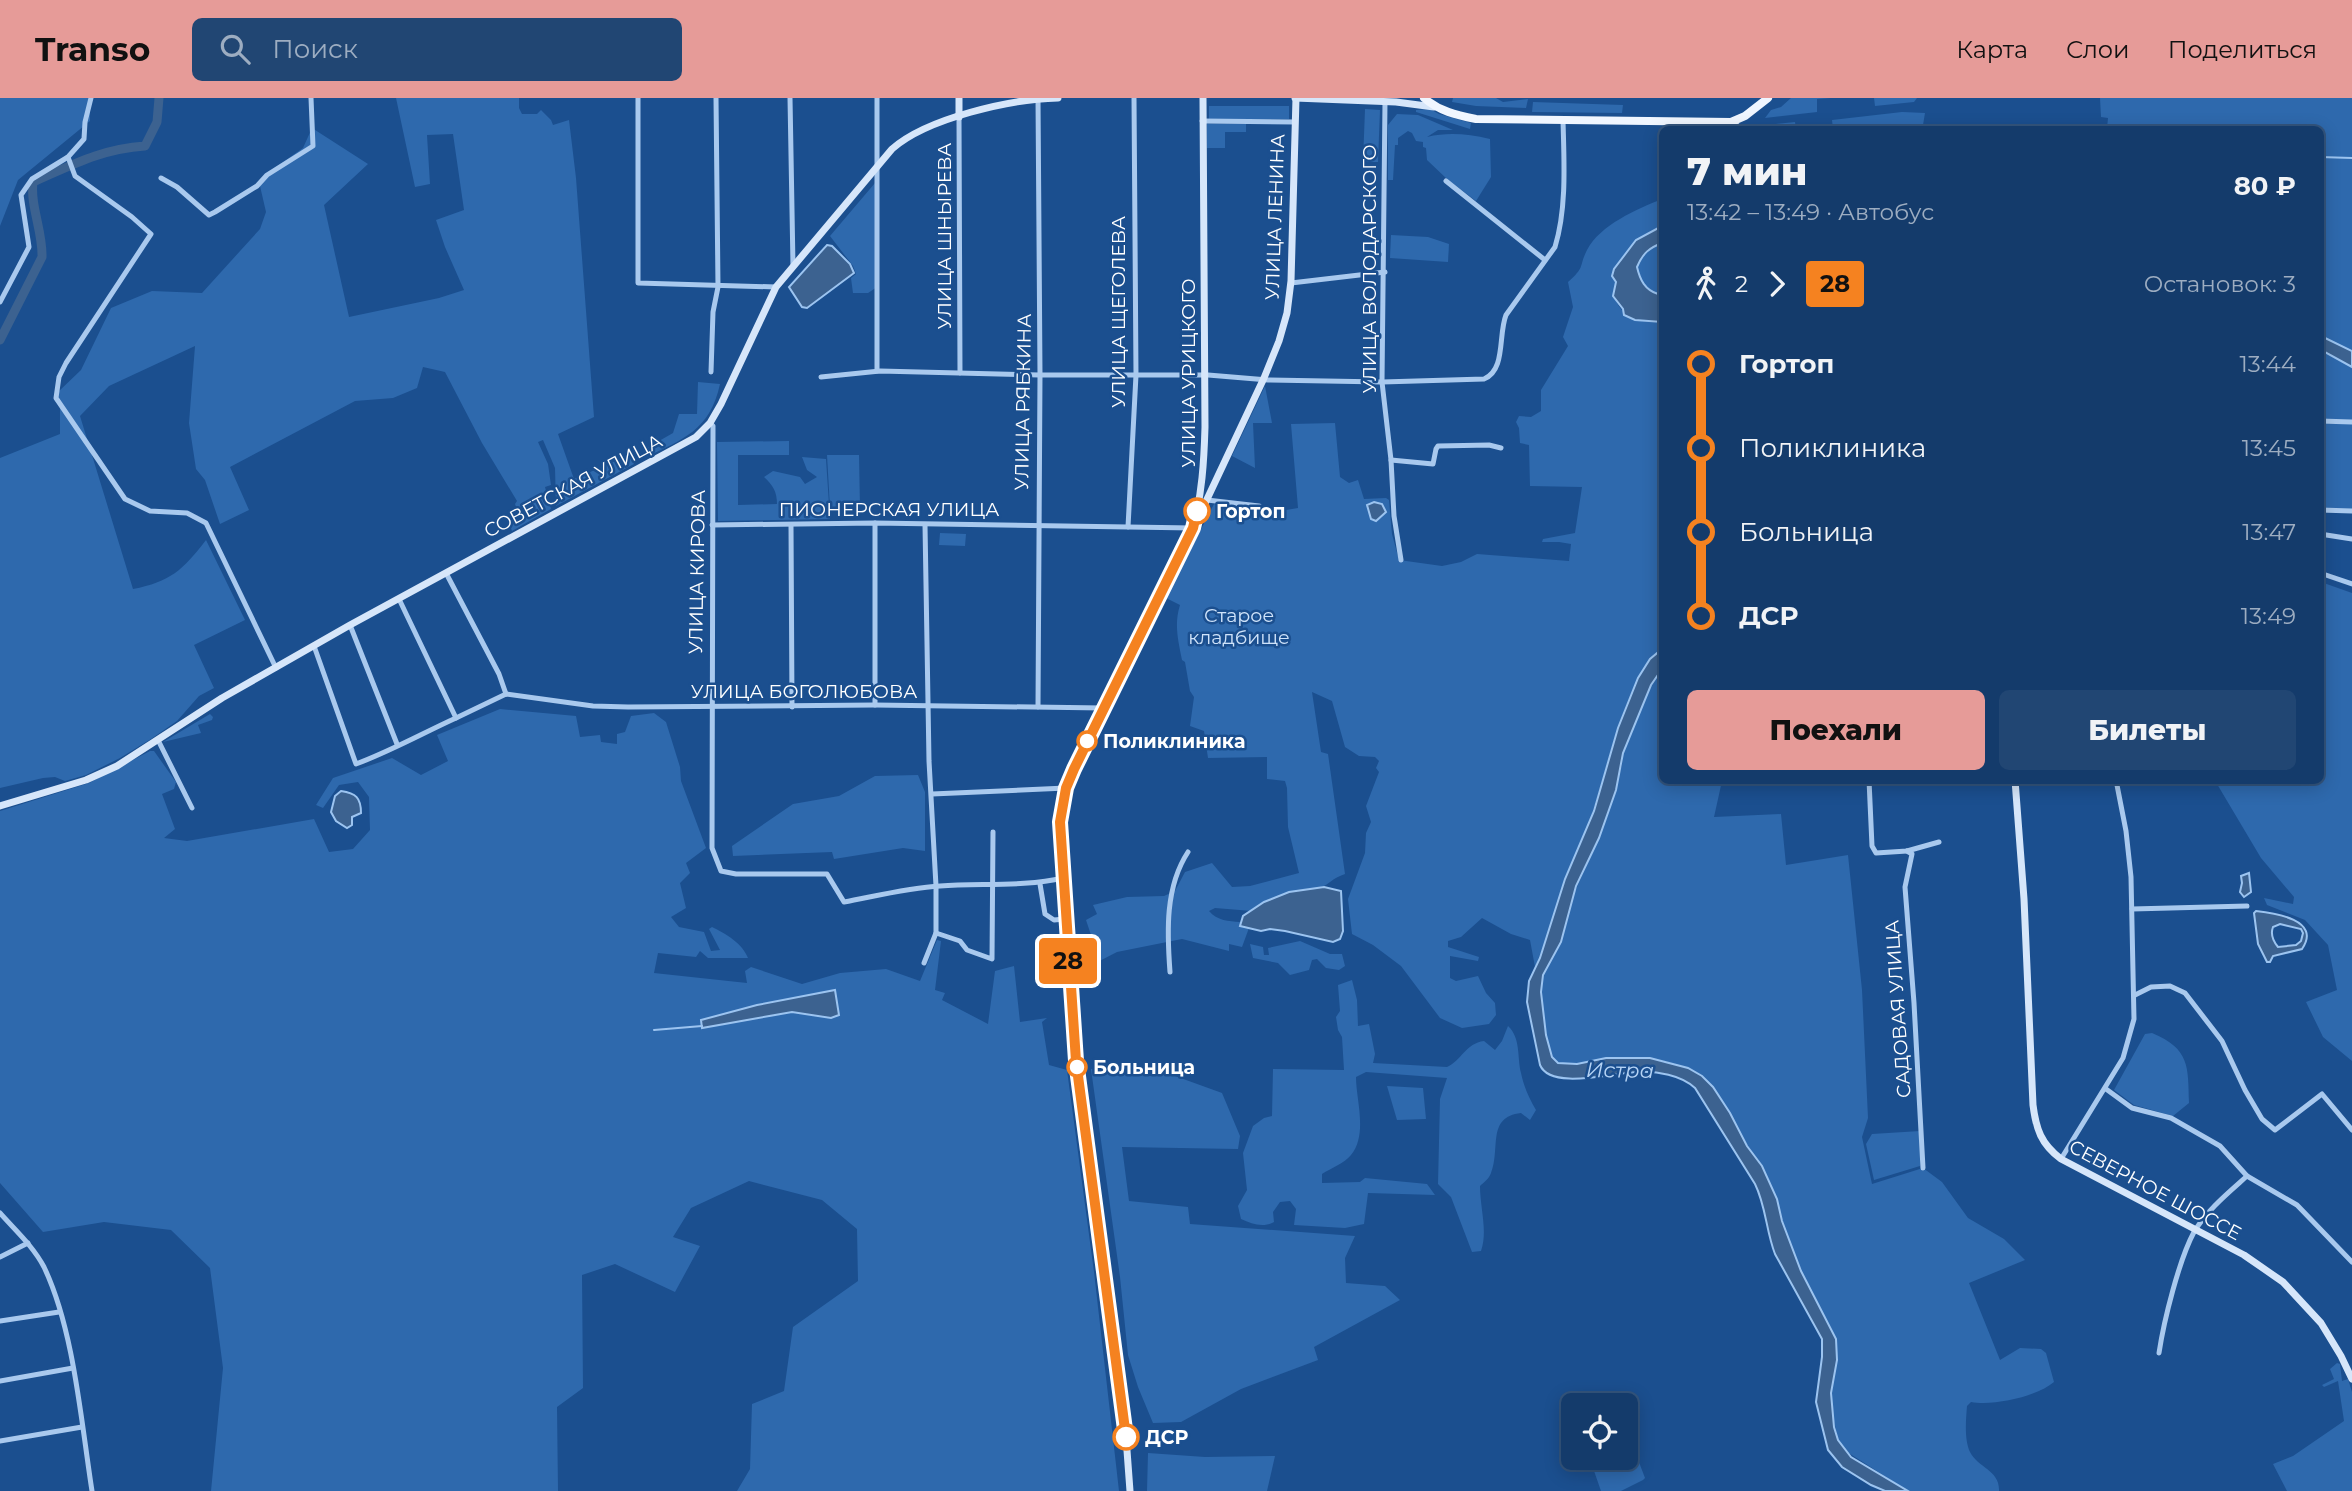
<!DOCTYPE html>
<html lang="ru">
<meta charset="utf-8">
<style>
:root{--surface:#143b6b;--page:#214673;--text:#f1f3f6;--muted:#9dadc1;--line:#33557e;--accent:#e69b98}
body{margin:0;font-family:Montserrat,sans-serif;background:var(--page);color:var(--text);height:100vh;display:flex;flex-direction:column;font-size:26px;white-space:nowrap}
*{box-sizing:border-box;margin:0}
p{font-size:23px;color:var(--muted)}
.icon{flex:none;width:38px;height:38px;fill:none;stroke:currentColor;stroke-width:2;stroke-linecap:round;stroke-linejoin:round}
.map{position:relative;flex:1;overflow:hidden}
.panel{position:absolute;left:1659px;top:28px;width:665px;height:658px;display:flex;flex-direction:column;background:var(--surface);border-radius:10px;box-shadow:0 4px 18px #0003,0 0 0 2px var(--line)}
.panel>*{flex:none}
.badge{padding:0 14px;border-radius:5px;font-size:24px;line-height:46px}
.tools{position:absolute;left:1561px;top:1295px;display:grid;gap:14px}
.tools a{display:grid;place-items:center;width:77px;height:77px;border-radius:10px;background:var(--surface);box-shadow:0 4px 18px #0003,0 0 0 2px var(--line);font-size:35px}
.map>.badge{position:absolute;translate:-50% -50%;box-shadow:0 0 0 4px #fff}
.legs{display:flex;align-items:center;gap:10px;height:77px;padding:0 28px;font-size:23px}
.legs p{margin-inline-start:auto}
.head{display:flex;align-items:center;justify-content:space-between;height:119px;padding:0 28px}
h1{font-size:38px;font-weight:800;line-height:52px}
.primary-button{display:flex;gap:14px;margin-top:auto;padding:14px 28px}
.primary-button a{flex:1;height:80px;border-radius:10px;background:var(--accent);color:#111;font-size:28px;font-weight:800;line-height:80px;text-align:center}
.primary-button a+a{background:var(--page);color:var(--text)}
ul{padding:0 28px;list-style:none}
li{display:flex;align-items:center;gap:24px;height:84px;font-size:26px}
li i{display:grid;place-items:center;width:10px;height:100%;margin:0 9px;background:currentColor}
li i::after{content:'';width:18px;height:18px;margin:-9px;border:5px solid;border-radius:50%;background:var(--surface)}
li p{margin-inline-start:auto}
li:first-child i{background:linear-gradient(#0000 50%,currentColor 0)}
li:last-child i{background:linear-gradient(currentColor 50%,#0000 0)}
header{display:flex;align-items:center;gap:42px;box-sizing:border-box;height:98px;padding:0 35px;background:var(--accent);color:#111}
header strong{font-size:33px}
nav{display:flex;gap:38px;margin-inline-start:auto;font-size:24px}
.search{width:490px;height:63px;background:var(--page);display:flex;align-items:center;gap:18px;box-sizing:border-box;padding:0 24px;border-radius:10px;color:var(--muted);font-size:26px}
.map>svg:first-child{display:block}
.green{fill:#2e69ad}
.water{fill:#3c6290;stroke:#9cc4f0;stroke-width:2;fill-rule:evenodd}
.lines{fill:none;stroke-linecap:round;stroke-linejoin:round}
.stream{stroke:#9cc4f0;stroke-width:2}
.river{stroke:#3c6290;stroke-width:9}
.street{stroke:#a9c9ee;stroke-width:5}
.secondary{stroke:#d6e6fa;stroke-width:7}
.primary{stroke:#f0f6ff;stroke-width:8}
.line-1-casing{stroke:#fff;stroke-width:16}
.line-1{stroke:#f58220;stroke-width:10}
.stop-1-dot{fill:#fff;stroke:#f58220;stroke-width:3.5}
.labels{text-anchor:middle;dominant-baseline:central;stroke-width:5;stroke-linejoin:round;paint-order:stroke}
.street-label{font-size:19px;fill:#fff;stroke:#1b4f8f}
.stop-label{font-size:19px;font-weight:bold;fill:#fff;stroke:#1b4f8f;text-anchor:start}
.park-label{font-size:19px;fill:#cfe3fa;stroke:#1b4f8f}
.water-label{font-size:21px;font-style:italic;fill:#b5d3f5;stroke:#1b4f8f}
</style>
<header>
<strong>Transo</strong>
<div class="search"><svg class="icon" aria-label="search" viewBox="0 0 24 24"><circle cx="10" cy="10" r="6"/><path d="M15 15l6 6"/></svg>Поиск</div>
<nav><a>Карта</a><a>Слои</a><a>Поделиться</a></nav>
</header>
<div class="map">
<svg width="2352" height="1393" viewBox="0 0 2352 1393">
<rect width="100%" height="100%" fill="#1b4f8f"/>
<g class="green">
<polygon points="0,0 90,0 90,23 18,82 0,128"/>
<path d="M396,0H519V10L522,16H537L541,12L551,22L553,27L569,22L576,80L594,319L558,336L574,381L634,355V366L556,408L555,370L543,342L538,344L548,366L551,387L545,389L551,411L512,433L509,425L520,419L515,406L517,403L482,345L445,274L423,269L417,290L393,300L355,303L230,369L249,412L220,426L205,382L196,371L189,325L195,248L109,288L80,318L133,491C170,484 183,472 206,442L245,522L194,547L214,590L199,598L177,623L151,641L120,660L86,677L65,683L55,679L43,680L0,690V360L60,336V306L57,295L81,272L111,210L152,193L202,195L260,131L266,114L260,88L269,74L303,50L312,30L368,66L324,107L349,219L439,200L464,192L445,149L436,122L464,112L453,36L427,37L430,86L415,89Z"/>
<polygon points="1453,0 1496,0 1503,4 1528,1 1526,10 1476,8 1452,4"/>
<polygon points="1791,0 1831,0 1817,1 1817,14 1765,20 1771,12 1781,9"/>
<polygon points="1874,0 1917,0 1914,4 1875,8"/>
<polygon points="2100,0 2352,0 2352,253 2321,238 2320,32 2101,31 2107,30 2108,20 2101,19"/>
<polygon points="1533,4 1623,7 1622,15 1532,14"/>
<rect x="1209" y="8" width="80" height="13"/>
<polygon points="1365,11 1380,12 1378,64 1363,64"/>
<polygon points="1430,11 1439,16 1471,25 1470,31 1416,14 1416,12"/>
<polygon points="1902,14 1925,15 1923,27 1920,27 1917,32 1833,31 1832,22"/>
<path d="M1397,16L1418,17L1453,32H1438L1427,39C1449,34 1467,36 1490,41L1491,79L1476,103L1447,81L1427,62L1426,50L1423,49V44L1416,43L1412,35L1408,33L1398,40V47H1395L1393,82H1388V27Z"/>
<polygon points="1795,24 1796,31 1759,31 1758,28"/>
<polygon points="1207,26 1246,26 1246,34 1225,34 1225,50 1207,50"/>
<polygon points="875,85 877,189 868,195 853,195 851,180 856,176 853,168 830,138"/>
<path d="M1662,101V128L1637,142L1614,171C1616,180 1614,197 1617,205C1626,222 1646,223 1662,224V551C1624,584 1610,662 1594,710C1586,735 1573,759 1564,784C1554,812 1550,843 1535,869L1530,842L1511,836L1482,820L1461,839L1448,843V849L1479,859L1478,863L1450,858V880L1456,883L1478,878L1486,895L1495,905L1496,917L1489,926L1462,930L1440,920L1401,868L1373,847L1352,836L1348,801L1365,755L1366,735L1371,724L1366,708L1379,674L1376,670L1379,663L1375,659L1359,658L1345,649L1332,603L1312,594L1321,654L1328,656L1345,776C1332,780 1329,787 1321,789C1293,798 1277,793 1252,813L1215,810L1209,813C1217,823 1229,823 1240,824V828L1249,830L1242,849L1229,846V853L1182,841L1117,854L1082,872L1083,856L1095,849L1086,822L1097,816L1093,807L1127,799L1164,798L1175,793L1185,774L1212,765L1232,789L1250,788L1299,775L1288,729L1287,690L1285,683L1267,681V659L1208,660L1204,633L1190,628L1194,599L1190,593L1185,564L1182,562C1178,542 1174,526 1180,507L1166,500L1214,406L1223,409L1224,407L1286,415V412L1298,410L1291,326L1335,325L1340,379L1349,385L1358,382L1364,401L1386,400L1389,402L1392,436L1399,462L1442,468L1461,464L1477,456L1569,463L1571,446L1559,444H1542L1543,441L1575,435L1582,389L1530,388L1529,347L1520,345L1519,330L1516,324L1519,318L1531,319L1541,313V292L1568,248L1563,239L1573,209L1568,184C1586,168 1578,170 1587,152C1600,127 1637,111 1662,101Z"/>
<polygon points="1391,137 1428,139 1449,146 1448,164 1390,160"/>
<path d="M1662,145V192L1658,196C1645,192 1640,182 1637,169C1643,155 1649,150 1662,145Z"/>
<polygon points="2320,252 2352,269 2352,322 2321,321"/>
<path d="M698,284L720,286C710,332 684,341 644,360L645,351L673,335L679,316H697Z"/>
<polygon points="1265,288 1272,325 1253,325 1255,370 1232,358"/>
<polygon points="2320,325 2352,326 2352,411 2321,410"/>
<path d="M789,343V357H738V407L777,406C777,394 773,387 764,379L773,373L800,379L805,386L817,379L807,372L802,359L826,361L830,421L718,423L717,344Z"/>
<polygon points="827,357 859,357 860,410 830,410"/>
<polygon points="940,435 966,436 965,448 939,447"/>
<polygon points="2321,484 2352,495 2352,963 2323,939 2306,904 2337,892 2328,847 2305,822 2267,807 2264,800 2293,806 2294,799 2261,760 2217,686 2208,683 2320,682"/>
<path d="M1662,571V682L1722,683L1714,719L1781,716L1786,767L1848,757L1862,892L1868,1020L1862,1039L1872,1086L1923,1070L1942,1084L1968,1120L2004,1141L2025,1162L1969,1185L2000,1262L2020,1250L2041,1251L2046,1255L2054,1284C2036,1299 1994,1308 1971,1304L1967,1308C1966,1321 1964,1341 1970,1354C1978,1370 2000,1372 1999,1393H1908L1844,1352L1838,1342L1832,1314L1831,1295L1837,1262L1836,1241L1801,1173L1786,1134L1773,1092L1713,989L1675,966L1664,963L1606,960L1577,966L1557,965L1552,959L1546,937L1541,894L1543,877L1561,844L1572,800L1599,740L1622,667L1623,656L1651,587Z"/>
<path d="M500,611L576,618L580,639L600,637L601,644L617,646V636L625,634L631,618L654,615L666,624L680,669L681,683L706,750L686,765L690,775L680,785L686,810L671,819L679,829L704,834L711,853L720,852L709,831L712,829C725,835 743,846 748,860H708L700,853L696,859L658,855L654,875L747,885L745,873L751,869L802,886L840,875L886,871L920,883L937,842L941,843L935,892L945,895L942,902L988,926L995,873L1014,868L1020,924L1047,920L1042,924L1049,967L1067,972L1094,1174L1119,1393H737L750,1371L752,1306L784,1293L793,1229L858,1183L857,1131L822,1102L749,1083L691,1110L673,1139L700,1148L675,1194L615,1166L582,1177L583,1290L557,1309L558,1393H211L223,1270L210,1170L171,1132L104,1124L43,1134L0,1085V713L89,685L150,653H154L176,684L174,691L162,696L175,731L164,740L187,743L314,721L329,754L353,751L370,732L369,699L358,684L339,687L323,710L316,707L333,680L392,660L421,677L448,663L437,637Z"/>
<polygon points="210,616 213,619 212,622 198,627 201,635 163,644"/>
<polygon points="918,677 925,694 925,753 903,750 834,761 832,754 733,758 732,748 793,706 839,698 875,678"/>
<polygon points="1300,843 1330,856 1342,856 1345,868 1339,872 1326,870 1317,861 1312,862 1309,872 1290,877 1278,865 1253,860 1250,846 1263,849 1264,857 1269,857 1268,850"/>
<path d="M1352,882L1357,902L1358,928L1369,926L1375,956L1373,965L1447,969C1461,963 1466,945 1484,943L1495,952L1502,943L1508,928C1521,940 1517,959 1521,975C1524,989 1529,1000 1536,1012L1530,1022L1521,1015C1486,1019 1501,1051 1491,1075C1489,1081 1484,1084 1480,1088C1480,1110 1488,1133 1481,1153L1472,1154L1451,1099L1438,1086L1440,1001L1447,980L1366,974L1356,979C1356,1002 1368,1036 1351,1057C1345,1065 1331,1070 1322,1076V1085L1360,1084L1365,1080L1427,1086L1435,1097L1368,1095L1364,1126L1345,1130L1294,1127L1296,1111L1290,1103L1280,1104L1273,1114L1274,1124C1263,1130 1252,1126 1241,1121L1238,1108L1247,1092L1243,1055L1253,1028L1264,1020L1272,1018L1273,971L1344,972L1342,939L1338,932L1336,919L1340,913L1338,887Z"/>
<path d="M2152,935C2190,951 2188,968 2189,1005L2173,1018L2134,1007L2114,992L2145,936Z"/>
<polygon points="1091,971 1164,974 1222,995 1240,1038 1238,1051 1122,1049 1129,1103 1188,1109 1190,1126 1355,1138 1345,1160 1346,1185 1385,1188 1400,1202 1314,1249 1318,1262 1241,1291 1181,1324 1153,1325 1138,1289 1128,1257 1120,1179"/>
<polygon points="1387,988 1423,990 1426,1021 1397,1022"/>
<polygon points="1920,1033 1920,1068 1874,1082 1866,1046 1872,1036"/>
<polygon points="2337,1265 2340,1266 2342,1283 2348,1281 2352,1294 2352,1393 2287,1393 2273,1366 2293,1358 2344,1323 2338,1283 2324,1289 2322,1287 2334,1281 2330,1271"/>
<polygon points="1634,1351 1645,1380 1643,1382 1621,1393 1601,1393 1593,1370 1611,1360 1626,1360 1626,1352"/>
<polygon points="1148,1355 1205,1359 1275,1358 1267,1393 1147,1393"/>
</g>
<g class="water">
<path d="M1662,128V145C1649,150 1643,155 1637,169C1640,182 1645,192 1658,196L1662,192V224L1635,222L1624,217L1623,211L1613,198L1616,184L1612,178L1614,171L1636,142Z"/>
<polygon points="827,147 832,148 850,166 854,175 807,210 802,209 789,189"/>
<polygon points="2321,238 2352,253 2352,269 2321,252"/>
<polygon points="1374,404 1382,406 1386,414 1376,423 1371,421 1367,407"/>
<path d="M1662,551V571L1651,587L1623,655L1616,692L1599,740L1576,788L1561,844L1543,877L1541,894L1546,937L1552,959L1558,965L1577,966L1606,960H1650L1688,970L1702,978L1713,989L1730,1015L1747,1048L1762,1068L1777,1101L1782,1123L1801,1173L1836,1241L1837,1262L1831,1295L1834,1329L1838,1342L1851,1359L1908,1393H1885L1871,1387L1842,1369L1828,1352L1816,1304L1822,1259V1241L1775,1156C1766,1133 1766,1108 1755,1086L1695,990C1681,977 1657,973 1638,974C1615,974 1551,993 1540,967L1527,904L1529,883L1540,860L1565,781L1594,713L1618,630L1638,580L1650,561Z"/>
<path d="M341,693C356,695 361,700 361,715L352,719V727L347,730L336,723L331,714L335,698Z"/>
<polygon points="2249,775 2251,794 2244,799 2240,794 2242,785 2241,778"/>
<polygon points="1324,789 1341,793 1343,833 1340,841 1333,844 1285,833 1270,831 1261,833 1240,828 1243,818 1264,804 1289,794"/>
<path d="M2256,813C2275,815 2322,822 2302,851L2273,858L2270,864H2267L2258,846L2254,815ZM2280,826L2301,831L2303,835L2301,843L2296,847L2278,849C2273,843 2270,837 2273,829Z"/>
<polygon points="835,892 839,917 831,920 792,914 702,930 701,922 757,907"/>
</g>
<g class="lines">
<g class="stream">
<polyline points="2320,59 2352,60"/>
<polyline points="654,932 702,928"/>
</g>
<path class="river" d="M0,242L42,159C43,134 30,108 33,84C72,67 101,51 145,48L157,24L159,0"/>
<g class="street">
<polyline points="638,0 638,185 776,189"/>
<polyline points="790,0 793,168"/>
<polyline points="1385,4 1382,284 1391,362 1394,418 1401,462"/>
<polyline points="959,19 960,275"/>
<polyline points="1202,23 1295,24"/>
<polyline points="68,59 75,78 132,119 151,136 66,265 59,279 56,300 125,401 150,413 187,415 206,425 276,570"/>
<polyline points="161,80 177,89 209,117 215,114 257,88 267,77 313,48 311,0"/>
<polyline points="1446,83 1545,162"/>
<polyline points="1291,185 1385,174"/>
<polyline points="0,204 29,149 21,97 32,81 68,59 84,41 85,24 91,0"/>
<polyline points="877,273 877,0"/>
<polyline points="711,274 713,214 718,189 716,0"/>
<path d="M821,279L880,273L1040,277H1208L1268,282L1382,284L1484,281C1506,272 1498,237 1506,217L1555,149C1567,110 1564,63 1563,22"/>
<polyline points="2320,323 2352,324"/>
<path d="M710,325L713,328L712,750L721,773L736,776H827L844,804C876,798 908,790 940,788C980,785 1025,789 1063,780"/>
<polyline points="1391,362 1433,366 1436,351 1438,348 1489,347 1501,350"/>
<polyline points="1207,402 1259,408"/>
<polyline points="2320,412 2352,413"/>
<polyline points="875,425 875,607"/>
<polyline points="712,427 875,425 1193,430"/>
<polyline points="791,427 792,609"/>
<polyline points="1128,429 1136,277 1134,0"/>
<polyline points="2320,436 2352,441"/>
<polyline points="446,475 499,576 506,596"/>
<polyline points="2320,475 2352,486"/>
<polyline points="399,501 456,620 506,596"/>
<polyline points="350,527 397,646"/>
<path d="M314,548L356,666C391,653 423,635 456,620"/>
<polyline points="506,596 593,608 628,609 875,607 1103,610"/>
<polyline points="1038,609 1040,277 1038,0"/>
<polyline points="158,642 192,710"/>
<polyline points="1869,682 1872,748 1876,755 1907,753 1939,744"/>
<polyline points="932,696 1066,690"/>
<polyline points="1907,753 1912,756 1905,789 1914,905 1923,1070"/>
<polyline points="1040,786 1045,816 1054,822 1065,821"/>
<polyline points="2132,811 2247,808"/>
<polyline points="936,835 960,843 967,852 992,861 993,734"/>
<polyline points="924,865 936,835 936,788 929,663 925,427"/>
<path d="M1170,874C1167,834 1165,789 1188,754"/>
<polyline points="2135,897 2151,889 2170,888 2185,895 2222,943 2245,992 2262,1021 2275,1032 2322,996 2352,1032"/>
<polyline points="2106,991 2132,1010 2171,1020 2220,1048 2247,1078 2297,1107 2352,1164"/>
<polyline points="2061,1061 2123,960 2134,921 2131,779 2126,733 2116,682"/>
<path d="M0,1115C15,1132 33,1148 44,1169C74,1232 81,1323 92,1393"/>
<polyline points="0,1159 28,1145"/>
<polyline points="0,1223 59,1214"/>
<path d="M2159,1255C2164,1222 2179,1162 2194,1134C2207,1112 2228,1095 2247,1078"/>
<polyline points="0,1283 73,1270"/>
<polyline points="0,1343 82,1329"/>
</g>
<g class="secondary">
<polyline points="959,0 959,19"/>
<polyline points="1295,0 1396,4 1434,9"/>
<polyline points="1731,24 1742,32"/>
<polyline points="1201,414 1264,280 1279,243 1287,215 1291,183 1296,0"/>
<path d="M2015,682L2024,801L2033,1007C2036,1031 2041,1046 2061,1061L2244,1157L2283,1184L2321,1225L2341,1258L2352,1281"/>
<path d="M0,708L86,682L117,668L222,600L350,527L696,339L710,325L721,306L776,189L892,51C927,20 1011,1 1058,0"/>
<path d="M1130,1393L1126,1339L1076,963L1060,724L1066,690L1074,671L1193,430C1202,396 1204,364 1205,329L1203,0"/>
</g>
<path class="primary" d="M1424,0C1439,13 1456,17 1476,21L1731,24L1745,18L1768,0"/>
</g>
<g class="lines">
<defs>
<polyline id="line-1" points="1126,1339 1076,963 1060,724 1066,690 1074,671 1193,430 1197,413"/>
</defs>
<use href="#line-1" class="line-1-casing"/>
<use href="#line-1" class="line-1"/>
</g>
<g class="stop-1-dot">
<circle cx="1197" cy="413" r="12"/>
<circle cx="1087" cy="643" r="9"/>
<circle cx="1077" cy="969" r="9"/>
<circle cx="1126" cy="1339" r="12"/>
</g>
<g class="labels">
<g class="street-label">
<text transform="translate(1275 119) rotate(-88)">УЛИЦА ЛЕНИНА</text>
<text transform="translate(944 138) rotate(-90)">УЛИЦА ШНЫРЕВА</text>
<text transform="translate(1369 171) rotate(-90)">УЛИЦА ВОЛОДАРСКОГО</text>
<text transform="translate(1118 214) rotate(-90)">УЛИЦА ЩЕГОЛЕВА</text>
<text transform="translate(1188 275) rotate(-90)">УЛИЦА УРИЦКОГО</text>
<text transform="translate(1023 304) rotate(-89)">УЛИЦА РЯБКИНА</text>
<text transform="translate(573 388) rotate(-28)">СОВЕТСКАЯ УЛИЦА</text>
<text x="889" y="411">ПИОНЕРСКАЯ УЛИЦА</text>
<text transform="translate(697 474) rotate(-89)">УЛИЦА КИРОВА</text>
<text x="804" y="593">УЛИЦА БОГОЛЮБОВА</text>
<text transform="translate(1898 911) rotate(-94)">САДОВАЯ УЛИЦА</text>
<text transform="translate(2155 1092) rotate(28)">СЕВЕРНОЕ ШОССЕ</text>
</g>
<g class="stop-label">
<text x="1216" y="413">Гортоп</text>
<text x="1103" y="643">Поликлиника</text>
<text x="1093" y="969">Больница</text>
<text x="1145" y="1339">ДСР</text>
</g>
<g class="park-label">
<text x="1239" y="517">Старое<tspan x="1239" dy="22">кладбище</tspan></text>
</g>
<g class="water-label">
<text transform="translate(1620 972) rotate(1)">Истра</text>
</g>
</g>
</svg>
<div class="tools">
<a><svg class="icon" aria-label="locate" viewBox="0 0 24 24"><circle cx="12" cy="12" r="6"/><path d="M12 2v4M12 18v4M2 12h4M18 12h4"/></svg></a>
</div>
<b class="badge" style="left:1068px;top:863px;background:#f58220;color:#111">28</b>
<section class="panel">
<div class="head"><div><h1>7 мин</h1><p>13:42 – 13:49 · Автобус</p></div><b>80 ₽</b></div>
<div class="legs"><svg class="icon" aria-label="walk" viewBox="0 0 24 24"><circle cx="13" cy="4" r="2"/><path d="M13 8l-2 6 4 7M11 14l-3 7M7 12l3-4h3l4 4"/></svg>2<svg class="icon" aria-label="forward" viewBox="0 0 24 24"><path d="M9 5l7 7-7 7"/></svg><b class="badge" style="background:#f58220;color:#111">28</b><p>Остановок: 3</p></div>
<ul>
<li><i style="color:#f58220"></i><b>Гортоп</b><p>13:44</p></li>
<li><i style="color:#f58220"></i><span>Поликлиника</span><p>13:45</p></li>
<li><i style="color:#f58220"></i><span>Больница</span><p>13:47</p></li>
<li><i style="color:#f58220"></i><b>ДСР</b><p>13:49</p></li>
</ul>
<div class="primary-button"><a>Поехали</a><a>Билеты</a></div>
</section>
</div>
